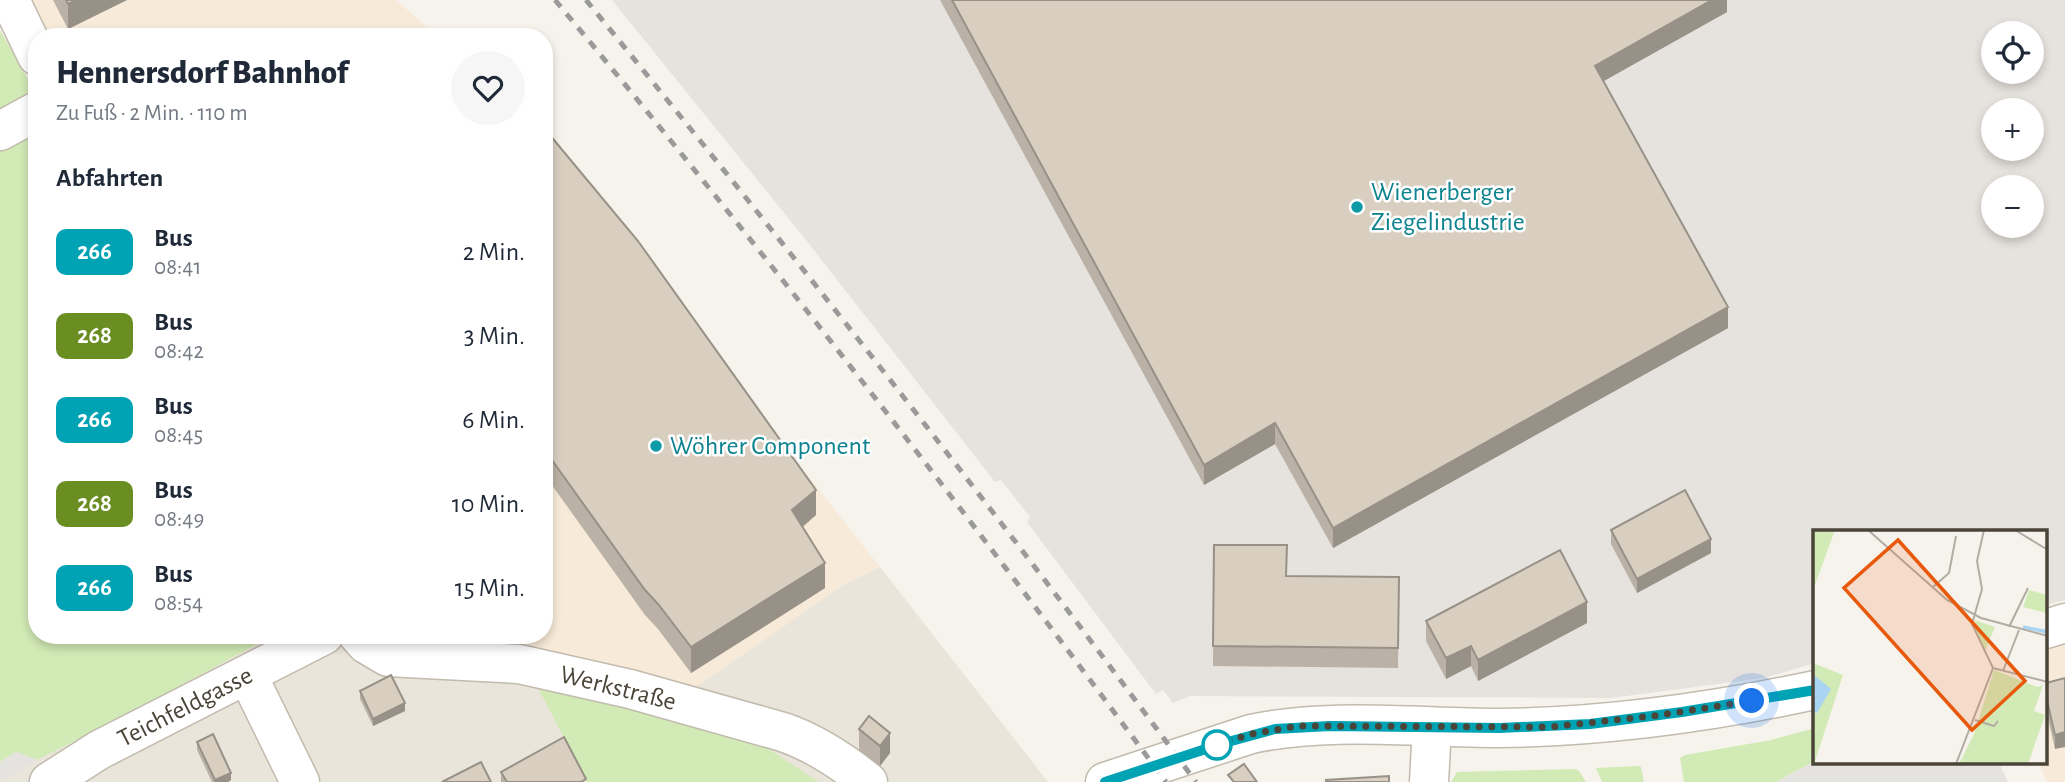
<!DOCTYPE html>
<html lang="de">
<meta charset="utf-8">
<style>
:root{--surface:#fff;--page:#f6f6f7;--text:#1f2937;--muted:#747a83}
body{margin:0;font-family:"Alegreya Sans",sans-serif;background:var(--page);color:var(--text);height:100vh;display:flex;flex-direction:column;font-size:26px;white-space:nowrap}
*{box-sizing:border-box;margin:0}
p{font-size:23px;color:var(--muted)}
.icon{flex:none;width:38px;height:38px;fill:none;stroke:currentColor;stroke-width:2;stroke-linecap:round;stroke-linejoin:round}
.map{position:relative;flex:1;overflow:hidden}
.panel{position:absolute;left:28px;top:28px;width:525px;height:616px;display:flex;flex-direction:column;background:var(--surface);border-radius:28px;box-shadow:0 4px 10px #0003}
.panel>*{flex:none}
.badge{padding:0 14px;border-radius:10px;font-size:24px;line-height:46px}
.controls{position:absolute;left:1981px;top:21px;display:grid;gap:14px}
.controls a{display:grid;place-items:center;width:63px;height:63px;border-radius:50%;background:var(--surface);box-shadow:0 4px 10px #0003;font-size:35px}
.you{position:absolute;width:35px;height:35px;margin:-18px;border:5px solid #fff;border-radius:50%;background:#1a73e8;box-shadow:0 0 0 10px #1a73e833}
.map>.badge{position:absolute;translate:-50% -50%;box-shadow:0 0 0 4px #fff}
h2{padding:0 28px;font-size:26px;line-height:63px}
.round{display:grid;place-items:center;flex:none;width:74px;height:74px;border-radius:37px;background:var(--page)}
.head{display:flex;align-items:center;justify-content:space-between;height:119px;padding:0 28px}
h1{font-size:33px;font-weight:800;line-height:52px}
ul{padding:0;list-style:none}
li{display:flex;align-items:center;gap:21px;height:84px;padding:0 28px}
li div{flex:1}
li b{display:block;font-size:26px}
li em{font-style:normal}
li .badge{min-width:77px;font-weight:700;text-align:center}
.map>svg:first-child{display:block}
.residential{fill:#eae5da}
.commercial{fill:#f7ead8}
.industrial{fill:#e6e2dd;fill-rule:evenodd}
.green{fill:#d2eab5}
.parking{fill:#e5e3e0}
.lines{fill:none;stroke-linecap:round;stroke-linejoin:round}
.minor-casing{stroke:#c2bbae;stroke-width:41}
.minor{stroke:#fff;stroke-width:38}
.rail{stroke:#9a9a9a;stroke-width:5;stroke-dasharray:9 9;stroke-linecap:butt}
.wall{fill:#bab2a6}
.shaded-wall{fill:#979187}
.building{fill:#d8cfc1;stroke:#979187;stroke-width:2}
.line-casing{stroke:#fff;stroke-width:16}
.line{stroke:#00a3b4;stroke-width:10}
.walk{stroke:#4b4439;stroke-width:7;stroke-dasharray:0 12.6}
.culture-dot{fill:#0f9aa8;stroke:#fff;stroke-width:2.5}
.stop-dot{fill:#fff;stroke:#00a3b4;stroke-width:3.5}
.labels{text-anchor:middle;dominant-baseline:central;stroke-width:5;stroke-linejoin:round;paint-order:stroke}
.culture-label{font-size:26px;fill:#0d838f;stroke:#fff;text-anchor:start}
.street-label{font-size:26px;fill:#4b4439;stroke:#fff}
.inset-river{fill:none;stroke:#a9d4f2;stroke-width:3.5}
.inset-road{fill:none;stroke:#b2ada4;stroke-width:2}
.view{fill:#e8590c;fill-opacity:0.15;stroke:#e8590c;stroke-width:3.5}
.inset-edge{fill:none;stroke:#4b4439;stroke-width:3.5}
</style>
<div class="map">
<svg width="2065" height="782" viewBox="0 0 2065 782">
<rect width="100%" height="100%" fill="#f6f3ec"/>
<polygon class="residential" points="880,567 1048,782 0,782 0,762 16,752 72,635 447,635 514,642 694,688 843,585"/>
<g class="commercial">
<polygon points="29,0 396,0 438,37 48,37"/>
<polygon points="544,141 880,567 843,585 695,688 514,642 447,635 544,635"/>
<polygon points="2065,642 2065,782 2047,782 2039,763 2046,763 2046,647"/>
</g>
<path class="industrial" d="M612,0H2065V600L2046,605V532H1815V663L1764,678L1611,698L1190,696L1173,703L1163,690L1156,694L1027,522L1030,517L1001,480L995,482L806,240ZM1993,33H2032V72H1993ZM1993,110H2032V149H1993ZM1993,187H2032V226H1993Z"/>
<g class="green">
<polygon points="0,30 37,95 37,635 274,635 122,717 37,760 16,752 0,762"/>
<polygon points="537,686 615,698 764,746 819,782 587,782"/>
<polygon points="1815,728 1815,761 1776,782 1684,782 1680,758 1685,755 1771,740"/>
<polygon points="1638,766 1641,767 1644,782 1602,782 1596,768"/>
<polygon points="1576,769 1579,771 1586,782 1451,782 1457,772"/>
</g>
<g class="parking">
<polygon points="16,752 37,760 0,782 0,762"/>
<polygon points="1815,761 1815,763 1999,763 2008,782 1776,782"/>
</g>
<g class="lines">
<defs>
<g id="minor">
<polyline points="10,0 37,56"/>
<polyline points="0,131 37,111"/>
<polyline points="2046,629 2065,623"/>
<path d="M358,635L366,644L388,657L519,664L630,689L783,732C815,743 842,761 868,782"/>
<polyline points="248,676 300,782"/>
<polyline points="49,782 99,750 324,635"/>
<path d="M1105,782L1251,734C1329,717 1419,728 1499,728C1605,727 1712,712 1815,690"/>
<polyline points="1429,782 1432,727"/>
</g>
</defs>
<use href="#minor" class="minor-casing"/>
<use href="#minor" class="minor"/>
<g class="rail">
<path d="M555,0C767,254 969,516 1166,782"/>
<path d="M586,0C795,256 1000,516 1196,782"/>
</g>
</g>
<g class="wall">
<polygon points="53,0 127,0 68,29"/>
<polygon points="940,0 1727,0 1727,12 1603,81 1728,328 1333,548 1275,444 1204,485"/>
<polygon points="544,128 816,515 803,527 825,588 691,673 658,629 645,615 544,474"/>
<polygon points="1611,530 1711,553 1637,593 1611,544"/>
<polygon points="1214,545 1287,576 1399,577 1398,668 1213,666"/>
<polygon points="1426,621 1587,623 1478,681 1471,666 1446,679 1426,641"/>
<polygon points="252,635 274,635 257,644"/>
<polygon points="2065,678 2055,749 2046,710 2046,683"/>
<polygon points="360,691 405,711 373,726 360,699"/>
<polygon points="859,729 890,753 880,766 859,750"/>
<polygon points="197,742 231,780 228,782 212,782 197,750"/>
<polygon points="501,772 586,782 501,782"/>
</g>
<g class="shaded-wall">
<polygon points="76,0 127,0 68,29 68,4"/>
<polygon points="1712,0 1727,0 1727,12 1595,86 1595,66"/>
<polygon points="1728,307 1728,328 1333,548 1333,528"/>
<polygon points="1275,423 1275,444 1204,485 1204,465"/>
<polygon points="816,490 816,515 792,535 792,510"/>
<polygon points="1711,539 1711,553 1637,593 1637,579"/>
<polygon points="825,563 825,588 691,673 691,647"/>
<polygon points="1587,602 1587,623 1478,681 1478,660"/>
<polygon points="257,635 274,635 257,644"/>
<polygon points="1471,646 1471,666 1446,679 1446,658"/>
<polygon points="405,703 405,711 373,726 373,719"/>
<polygon points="2065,732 2065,747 2055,749 2055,735"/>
<polygon points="890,733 890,753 880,766 880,746"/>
<polygon points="231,773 231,780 228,782 215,782 215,780"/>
</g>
<g class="building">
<polygon points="66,0 76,0 68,4"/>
<polygon points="952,0 1712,0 1595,66 1728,307 1333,528 1275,423 1204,465"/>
<polygon points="544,128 638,241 816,490 792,510 825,563 691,647 658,604 645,590 544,449"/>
<polygon points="1685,490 1711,539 1637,579 1611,530"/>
<polygon points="1214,545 1287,545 1286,576 1399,577 1398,648 1213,646"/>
<polygon points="1560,550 1587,602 1478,660 1471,646 1446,658 1426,621"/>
<polygon points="391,675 405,703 373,719 360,691"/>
<polygon points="2065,678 2065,732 2055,735 2046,696 2046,683"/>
<polygon points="869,716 890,733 880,746 859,729"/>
<polygon points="213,734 231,773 215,780 197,742"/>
<polygon points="564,737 586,779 581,782 507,782 501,772"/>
<polygon points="481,762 491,782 442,782"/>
<polygon points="1244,764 1257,782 1234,782 1228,775"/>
<polygon points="1389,776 1389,782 1326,782 1326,780"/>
</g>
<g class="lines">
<defs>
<polyline id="line" points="1105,782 1224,743 1275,729 1330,726 1500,728 1590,724 1682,712 1815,690"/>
</defs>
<use href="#line" class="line-casing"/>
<use href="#line" class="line"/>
<polyline class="walk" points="1217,745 1251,734 1298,726 1549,727 1653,716 1752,701"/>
</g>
<g class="culture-dot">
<circle cx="1357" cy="207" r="7"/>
<circle cx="656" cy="446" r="7"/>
</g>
<circle class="stop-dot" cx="1217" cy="745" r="14"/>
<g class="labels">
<g class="culture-label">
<text x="1371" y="192">Wienerberger<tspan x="1371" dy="30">Ziegelindustrie</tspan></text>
<text x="670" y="446">Wöhrer Component</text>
</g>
<g class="street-label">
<text transform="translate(618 688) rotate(14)">Werkstraße</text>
<text transform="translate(185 707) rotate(-27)">Teichfeldgasse</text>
</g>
</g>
<g transform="translate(1813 530)">
<rect width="234" height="234" fill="#f6f3ec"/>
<path d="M0,0H22L0,60ZM216,60L234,65V83L210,77ZM162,90L182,97L172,121L163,101ZM0,133L30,145L1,234L0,182L4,183ZM181,140L224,157L230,155L221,181L232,185L215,234H146L161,204Z" fill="#d2eab5"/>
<path d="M0,144L18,159L4,183L0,182Z" fill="#a9d4f2"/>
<path class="inset-river" d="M210,97L235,102"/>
<path class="inset-road" d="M55,0L134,70L168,88L235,106M202,0L235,20M120,57L136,43L143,6M196,97L215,58M180,138L235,152M190,141L206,100M162,190L181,196L185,191M143,234L180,138L159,94L169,59L164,31L171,0"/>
<path class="view" d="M85,10L212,151L159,200L31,58Z"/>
<rect width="234" height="234" class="inset-edge"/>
</g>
</svg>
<div class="controls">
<a><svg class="icon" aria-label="locate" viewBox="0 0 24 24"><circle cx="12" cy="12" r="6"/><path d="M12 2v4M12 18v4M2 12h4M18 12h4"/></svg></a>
<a>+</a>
<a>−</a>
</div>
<div class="you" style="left:1752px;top:701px"></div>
<section class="panel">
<div class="head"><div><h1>Hennersdorf Bahnhof</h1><p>Zu Fuß · 2 Min. · 110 m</p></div><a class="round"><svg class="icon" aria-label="heart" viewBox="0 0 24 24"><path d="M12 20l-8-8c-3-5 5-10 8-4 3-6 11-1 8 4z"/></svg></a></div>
<h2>Abfahrten</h2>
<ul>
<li><span class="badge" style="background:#00a3b4;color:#fff">266</span><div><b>Bus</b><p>08:41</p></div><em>2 Min.</em></li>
<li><span class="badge" style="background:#6b8e23;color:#fff">268</span><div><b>Bus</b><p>08:42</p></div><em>3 Min.</em></li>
<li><span class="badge" style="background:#00a3b4;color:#fff">266</span><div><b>Bus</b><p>08:45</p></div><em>6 Min.</em></li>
<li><span class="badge" style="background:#6b8e23;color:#fff">268</span><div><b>Bus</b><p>08:49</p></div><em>10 Min.</em></li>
<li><span class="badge" style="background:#00a3b4;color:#fff">266</span><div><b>Bus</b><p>08:54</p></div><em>15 Min.</em></li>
</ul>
</section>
</div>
